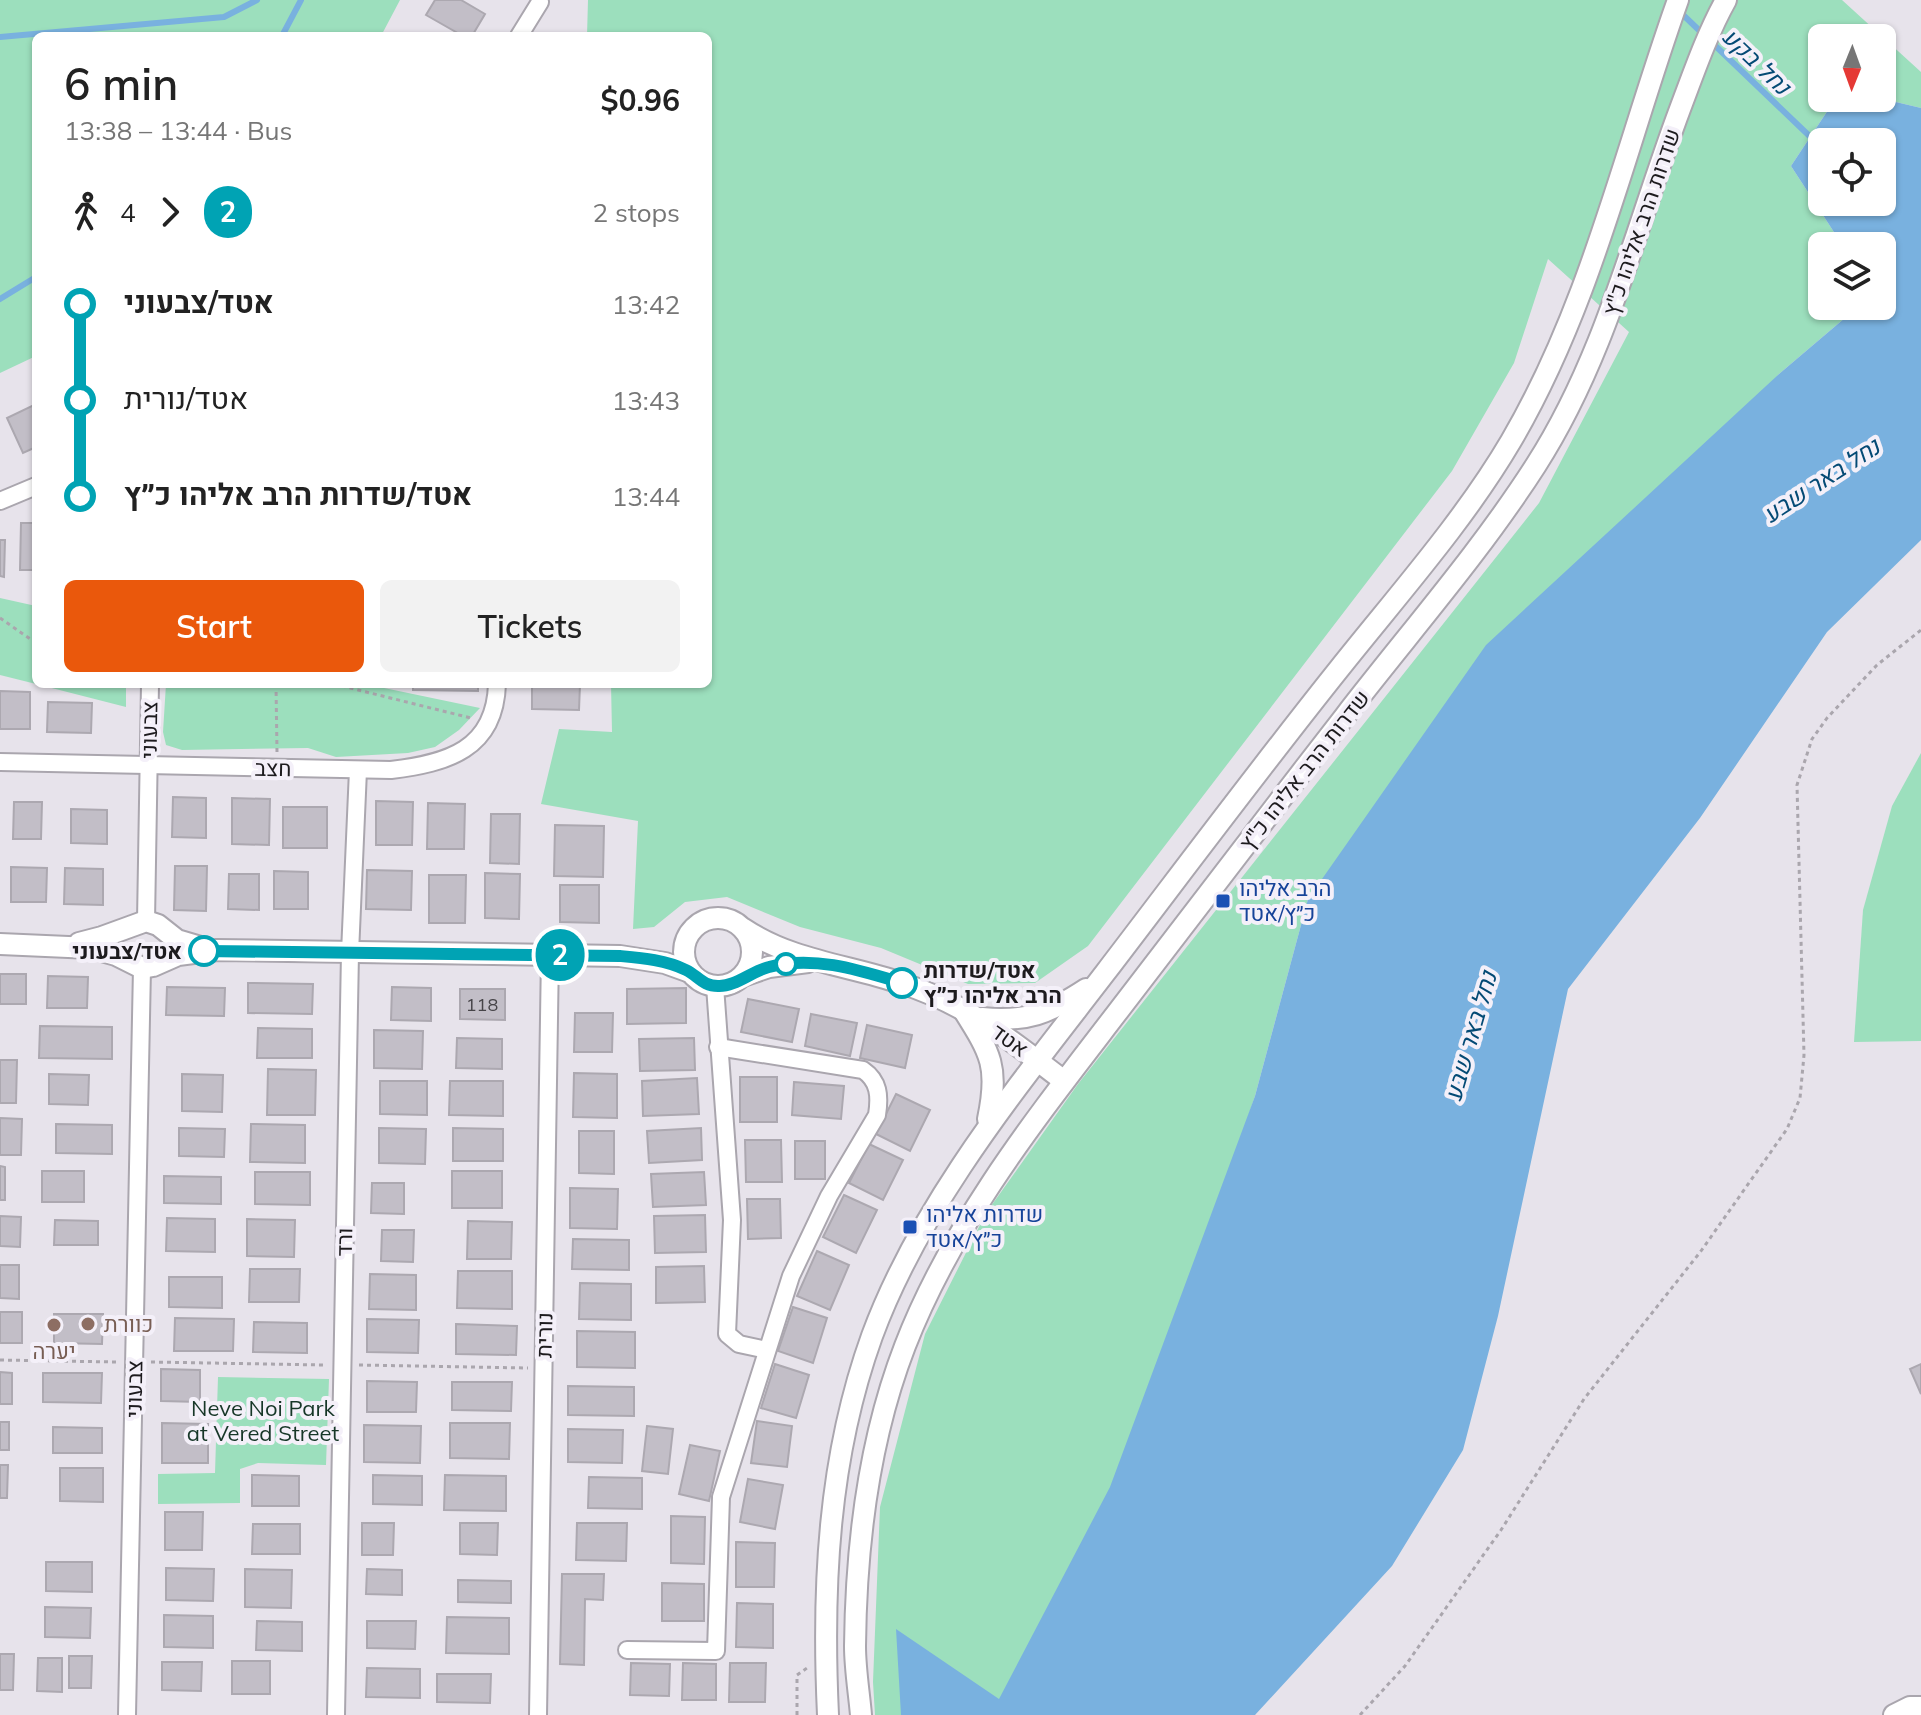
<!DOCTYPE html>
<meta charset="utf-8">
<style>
:root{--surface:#fff;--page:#f2f2f2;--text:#222;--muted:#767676;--accent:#ea580c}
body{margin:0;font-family:Mulish,Heebo,sans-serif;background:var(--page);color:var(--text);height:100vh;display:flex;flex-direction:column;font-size:30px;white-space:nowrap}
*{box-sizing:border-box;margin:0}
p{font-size:26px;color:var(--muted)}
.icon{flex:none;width:44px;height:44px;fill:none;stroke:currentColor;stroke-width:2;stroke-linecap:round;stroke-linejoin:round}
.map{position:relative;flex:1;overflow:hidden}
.sheet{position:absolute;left:32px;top:32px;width:680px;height:656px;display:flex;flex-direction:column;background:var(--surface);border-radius:12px;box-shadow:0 2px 6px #0004}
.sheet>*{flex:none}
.badge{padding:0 16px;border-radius:26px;font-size:28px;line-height:52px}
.needle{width:52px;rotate:181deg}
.fabs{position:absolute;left:1808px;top:24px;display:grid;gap:16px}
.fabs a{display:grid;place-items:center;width:88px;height:88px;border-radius:12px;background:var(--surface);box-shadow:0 2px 6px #0004;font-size:40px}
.map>.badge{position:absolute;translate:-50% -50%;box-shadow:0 0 0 4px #fff}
.legs{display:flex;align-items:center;gap:12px;height:88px;padding:0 32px;font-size:26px}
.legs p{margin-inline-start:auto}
.head{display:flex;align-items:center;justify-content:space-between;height:136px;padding:0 32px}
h1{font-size:44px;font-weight:600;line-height:60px}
.action{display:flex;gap:16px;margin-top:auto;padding:16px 32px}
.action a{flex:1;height:92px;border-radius:12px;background:var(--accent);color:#fff;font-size:32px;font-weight:600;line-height:92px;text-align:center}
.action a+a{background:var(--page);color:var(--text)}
ul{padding:0 32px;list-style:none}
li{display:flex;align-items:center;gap:28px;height:96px;font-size:30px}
li i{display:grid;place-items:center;width:12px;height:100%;margin:0 10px;background:currentColor}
li i::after{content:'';width:20px;height:20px;margin:-10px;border:6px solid;border-radius:50%;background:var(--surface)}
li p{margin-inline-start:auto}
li:first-child i{background:linear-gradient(#0000 50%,currentColor 0)}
li:last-child i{background:linear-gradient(currentColor 50%,#0000 0)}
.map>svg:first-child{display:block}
.green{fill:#9cdfbd}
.water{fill:#79b1df;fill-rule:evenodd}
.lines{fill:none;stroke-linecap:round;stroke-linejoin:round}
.stream{stroke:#79b1df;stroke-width:6}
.building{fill:#c2bec7;stroke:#aca8b0;stroke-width:2}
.minor-casing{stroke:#aaa6ae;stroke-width:20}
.tertiary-casing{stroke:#aaa6ae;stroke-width:24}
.path{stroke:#aaa6ad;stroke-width:3;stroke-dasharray:4 4;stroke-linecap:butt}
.minor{stroke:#fff;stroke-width:16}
.tertiary{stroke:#fff;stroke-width:20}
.line-1-casing{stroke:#fff;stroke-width:18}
.line-1{stroke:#00a3b4;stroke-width:12}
.transit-dot{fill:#1a4fb4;stroke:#f4f0f9;stroke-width:3}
.stop-1-dot{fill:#fff;stroke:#00a3b4;stroke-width:4}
.education-dot{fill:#8d6e63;stroke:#f4f0f9;stroke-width:3}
.labels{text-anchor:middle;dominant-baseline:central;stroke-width:8;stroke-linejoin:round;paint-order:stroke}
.number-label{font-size:18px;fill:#464448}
.street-label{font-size:22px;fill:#1d1b1e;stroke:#f4f0f9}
.transit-label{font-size:22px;fill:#164399;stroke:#f4f0f9;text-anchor:start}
.stop-label{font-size:22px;font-weight:bold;fill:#1d1b1e;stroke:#f4f0f9;text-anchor:end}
.education-label{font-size:22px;fill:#785e54;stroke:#f4f0f9;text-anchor:start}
.park-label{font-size:22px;fill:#173728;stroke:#f4f0f9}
.water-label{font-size:24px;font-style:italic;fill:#044a75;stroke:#f4f0f9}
</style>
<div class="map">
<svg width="1921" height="1715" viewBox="0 0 1921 1715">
<rect width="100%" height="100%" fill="#e7e3eb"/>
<g class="green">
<polygon points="0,0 400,0 381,36 36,36 36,356 0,373"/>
<polygon points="588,0 1842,0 1921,72 1921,108 1879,98 1882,98 1882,38 1822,38 1822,98 1836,98 1791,166 1843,246 1822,246 1822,306 1859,306 1779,374 1308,899 1255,1096 1046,1715 875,1715 873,1682 880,1507 925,1334 986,1213 1078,1084 1539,503 1629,332 1548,259 1514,363 1452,471 1088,946 1035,983 968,984 881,948 800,927 727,897 685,902 654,927 633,929 638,821 541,804 559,729 612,732 611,684 708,684 708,36 587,36"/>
<polygon points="0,598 36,606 36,684 0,675"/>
<polygon points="36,684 126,684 126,707"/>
<polygon points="166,684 365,684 480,708 459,730 435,747 408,753 336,757 308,748 182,750 166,745 163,732"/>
<polygon points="1921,753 1921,1041 1854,1042 1863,910 1892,806"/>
<polygon points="218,1377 329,1379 326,1465 258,1463 240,1469 240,1503 158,1504 158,1474 215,1473"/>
</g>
<path class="water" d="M1836,98H1879L1921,108V540L1827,632L1700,818L1568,989L1498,1316L1463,1450L1392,1566L1255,1715H901L896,1629L999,1699L1110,1487L1255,1096L1308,899L1486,645L1779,374L1859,306H1882V246H1843L1791,166ZM1822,142H1882V202H1822Z"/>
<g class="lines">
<g class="stream">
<polyline points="1679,11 1822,148"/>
<polyline points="282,36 301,0"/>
<polyline points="0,37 224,17 257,0"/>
<polyline points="0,299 36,277"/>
</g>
</g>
<g class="building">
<polygon points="435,0 461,0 485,14 472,36 463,36 426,15"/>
<polygon points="36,404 36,447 23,453 7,418"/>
<polygon points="21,523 36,523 36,570 20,570"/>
<polygon points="0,540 5,540 4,577 0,576"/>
<polygon points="413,684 478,684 478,691 413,690"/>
<polygon points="532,684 580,684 579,710 532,709"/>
<polygon points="0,691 30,692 30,729 0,729"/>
<polygon points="48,702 92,703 91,733 47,732"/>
<polygon points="173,797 206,798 206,838 172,837"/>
<polygon points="232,798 270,799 269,845 232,844"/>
<polygon points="376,801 413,802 412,845 376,845"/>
<polygon points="14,802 42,802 41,839 13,839"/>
<polygon points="428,803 465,804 464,849 427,849"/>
<rect x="283" y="807" width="44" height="41"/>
<polygon points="71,809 107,810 107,844 71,843"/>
<polygon points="491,814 520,814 519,864 490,863"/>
<polygon points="555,825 604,826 603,877 554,876"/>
<polygon points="175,866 207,866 206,911 174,910"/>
<polygon points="11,867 47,868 46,902 11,902"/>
<polygon points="65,868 103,869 103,905 64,904"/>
<polygon points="367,870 412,871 411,910 366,909"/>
<polygon points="274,871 308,872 308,909 274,909"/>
<polygon points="485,873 520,874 519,919 485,918"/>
<polygon points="229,874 259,874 259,910 228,909"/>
<polygon points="429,875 466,875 465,923 429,923"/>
<polygon points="560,885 599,885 599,923 560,922"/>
<rect x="0" y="974" width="26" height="30"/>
<polygon points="48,976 88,977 87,1008 47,1008"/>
<polygon points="248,983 313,984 312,1014 248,1013"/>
<polygon points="167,987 225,988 224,1016 166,1015"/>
<polygon points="392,987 431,988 431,1021 391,1020"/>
<polygon points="686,988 686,1023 627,1024 627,989"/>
<polygon points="460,989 505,989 505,1020 460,1019"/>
<polygon points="748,999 799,1009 792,1042 741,1032"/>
<polygon points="575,1013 613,1013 612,1052 574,1052"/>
<polygon points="811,1014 857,1023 850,1056 805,1046"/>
<polygon points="867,1025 912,1035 905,1068 860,1058"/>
<polygon points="40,1026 112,1027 112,1059 39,1058"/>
<polygon points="258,1028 312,1029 312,1058 257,1058"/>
<polygon points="374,1030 423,1031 422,1069 374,1068"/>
<polygon points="457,1038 502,1039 502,1069 456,1068"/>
<polygon points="694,1038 695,1070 640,1071 639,1039"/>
<polygon points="0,1060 17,1060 16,1103 0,1103"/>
<polygon points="268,1069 316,1070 315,1115 267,1115"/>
<polygon points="574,1073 617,1074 617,1118 573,1117"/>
<polygon points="49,1074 89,1075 88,1105 49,1104"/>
<polygon points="182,1074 223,1075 222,1112 182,1111"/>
<rect x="740" y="1077" width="37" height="45"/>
<polygon points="697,1078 699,1114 643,1116 642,1081"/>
<polygon points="380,1081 427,1081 427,1115 380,1114"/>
<polygon points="450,1081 503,1081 503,1116 449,1115"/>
<polygon points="794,1082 844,1086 841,1119 792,1115"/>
<polygon points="896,1094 930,1110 910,1151 876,1134"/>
<polygon points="0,1118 22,1119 21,1155 0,1155"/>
<polygon points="56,1124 112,1125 112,1154 56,1153"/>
<polygon points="251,1124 305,1125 305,1163 250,1162"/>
<polygon points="179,1128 225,1129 224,1157 179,1156"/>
<polygon points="379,1128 426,1129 425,1164 379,1163"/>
<polygon points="453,1128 503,1129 503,1161 453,1161"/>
<polygon points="701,1128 702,1160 649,1163 647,1131"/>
<polygon points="579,1131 614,1131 614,1174 579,1173"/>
<polygon points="745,1140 781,1140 782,1182 746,1182"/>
<rect x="795" y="1141" width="30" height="38"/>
<polygon points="869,1144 903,1160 883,1200 849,1183"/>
<polygon points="0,1166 5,1167 5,1200 0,1200"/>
<rect x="42" y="1171" width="42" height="31"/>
<rect x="452" y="1171" width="50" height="37"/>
<polygon points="255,1172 310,1172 310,1205 255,1204"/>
<polygon points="704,1172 706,1205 653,1207 651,1174"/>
<polygon points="164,1176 221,1177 221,1204 164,1203"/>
<polygon points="372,1183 404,1183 404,1214 371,1213"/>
<polygon points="570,1188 618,1189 617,1229 570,1228"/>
<polygon points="844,1195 877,1210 856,1253 823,1237"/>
<polygon points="747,1199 780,1199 781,1238 748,1239"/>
<polygon points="705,1215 706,1252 655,1253 654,1216"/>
<polygon points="0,1216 21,1217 20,1247 0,1246"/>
<polygon points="167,1218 215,1219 215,1252 166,1251"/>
<polygon points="247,1219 295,1220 294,1257 247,1256"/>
<polygon points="55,1220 98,1221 98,1245 54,1245"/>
<polygon points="468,1221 512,1222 511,1259 467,1259"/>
<polygon points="382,1230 414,1230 413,1262 381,1261"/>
<polygon points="573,1239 629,1240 629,1270 572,1269"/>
<polygon points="817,1251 849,1265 830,1310 797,1296"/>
<polygon points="0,1265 19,1265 19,1299 0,1298"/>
<polygon points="704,1266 705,1302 656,1303 656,1267"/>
<polygon points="250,1269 300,1269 299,1302 249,1302"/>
<polygon points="458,1271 512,1271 512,1309 457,1308"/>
<polygon points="370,1274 416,1275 416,1310 369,1309"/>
<polygon points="169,1277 222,1277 222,1308 169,1307"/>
<polygon points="580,1283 631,1284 631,1320 579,1319"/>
<polygon points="793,1307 827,1318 813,1363 778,1351"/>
<rect x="0" y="1312" width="22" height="31"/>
<polygon points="54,1314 103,1314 102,1344 54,1343"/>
<polygon points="175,1318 234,1319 233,1351 174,1351"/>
<polygon points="367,1319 419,1320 418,1353 367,1352"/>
<polygon points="254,1322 307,1323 307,1353 253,1352"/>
<polygon points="456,1324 517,1326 516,1355 456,1354"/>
<polygon points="577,1331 635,1332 635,1368 577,1367"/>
<polygon points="775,1364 809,1375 796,1418 761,1408"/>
<polygon points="1921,1364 1921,1394 1910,1369"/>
<polygon points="161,1369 200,1370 200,1402 161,1401"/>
<polygon points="0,1372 12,1373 12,1404 0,1404"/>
<polygon points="43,1373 102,1373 101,1403 43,1402"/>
<polygon points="367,1381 417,1382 416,1412 367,1412"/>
<polygon points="452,1382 512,1382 511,1411 452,1410"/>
<polygon points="568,1386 634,1387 634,1416 568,1415"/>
<polygon points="757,1421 792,1426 787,1467 751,1463"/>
<rect x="0" y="1422" width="9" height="28"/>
<polygon points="162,1423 208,1424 208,1463 162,1463"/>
<polygon points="450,1423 510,1423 509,1459 450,1458"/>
<polygon points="364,1425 421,1426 420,1463 364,1462"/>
<polygon points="647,1426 673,1429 668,1474 642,1471"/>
<polygon points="53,1427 102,1428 102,1453 53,1453"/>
<polygon points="568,1429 623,1430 622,1463 568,1462"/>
<polygon points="690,1445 720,1451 709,1501 679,1494"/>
<polygon points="0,1465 8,1465 7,1498 0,1498"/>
<polygon points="60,1468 103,1468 103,1502 60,1501"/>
<polygon points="252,1475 299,1476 299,1506 252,1506"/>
<polygon points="373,1475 422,1476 422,1505 373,1504"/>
<polygon points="445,1475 506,1476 506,1511 444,1510"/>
<polygon points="589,1477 642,1478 642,1509 588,1508"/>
<polygon points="748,1479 783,1485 775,1529 740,1522"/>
<polygon points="165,1512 203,1512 202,1550 165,1550"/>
<polygon points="671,1516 705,1517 704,1564 671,1563"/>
<polygon points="362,1523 394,1523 393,1555 362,1555"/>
<polygon points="460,1523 498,1523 497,1555 460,1554"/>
<polygon points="577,1523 627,1523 626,1561 576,1560"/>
<polygon points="253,1524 300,1524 300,1554 252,1554"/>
<polygon points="736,1542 775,1543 774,1587 736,1587"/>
<polygon points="46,1562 92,1562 92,1592 46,1591"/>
<polygon points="166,1568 214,1569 213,1601 166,1600"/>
<polygon points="245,1569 292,1570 291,1608 245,1607"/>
<polygon points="367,1569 402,1570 402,1595 366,1594"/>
<polygon points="562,1574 604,1574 603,1600 585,1599 584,1665 560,1664"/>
<polygon points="458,1580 511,1581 511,1603 458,1602"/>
<polygon points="662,1583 704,1584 704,1621 662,1621"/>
<polygon points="737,1603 773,1604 773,1648 736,1647"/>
<polygon points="45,1607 91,1608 90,1638 45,1637"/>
<polygon points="164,1615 213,1616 213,1648 164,1647"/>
<polygon points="447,1617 509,1618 509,1654 446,1653"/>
<polygon points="257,1621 302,1622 302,1651 256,1650"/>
<polygon points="367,1621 416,1621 415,1649 367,1648"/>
<polygon points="0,1654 14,1654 13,1690 0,1690"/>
<polygon points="69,1656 92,1656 91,1688 69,1688"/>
<polygon points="38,1658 62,1658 62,1692 37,1691"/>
<rect x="232" y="1661" width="38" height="33"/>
<polygon points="162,1662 202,1662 201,1691 162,1690"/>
<polygon points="631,1663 670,1664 669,1696 630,1695"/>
<polygon points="683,1663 716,1664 716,1700 682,1700"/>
<polygon points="730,1663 766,1663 765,1702 729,1702"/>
<polygon points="367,1668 420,1669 420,1698 366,1697"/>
<polygon points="437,1674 491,1674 490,1703 437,1702"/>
</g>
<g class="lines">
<defs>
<g id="minor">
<polyline points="519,36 540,2"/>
<polyline points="0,501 36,486"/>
<path d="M0,762L391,770C447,763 495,750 497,684"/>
<polyline points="146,921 150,684"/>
<polyline points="715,986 732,1220 727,1334 739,1344 767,1350"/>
<path d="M627,1650L716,1651L721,1497L791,1276L829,1196L877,1115C880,1096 879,1081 863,1070L718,1047"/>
<polyline points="127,1715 142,968"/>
<polyline points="336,1715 350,953 358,770"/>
<polyline points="538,1715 550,955"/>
</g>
<g id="tertiary">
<circle cx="718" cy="952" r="34"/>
<path d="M744,929C792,961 848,965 901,983C969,1005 1009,1039 1064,1081"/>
<polyline points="79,943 102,937 146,921 158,925 177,940 204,948"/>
<polyline points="0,944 91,948 116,955 142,968 153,966 178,955 217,950 620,956 665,963 690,972"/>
<polyline points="743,976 769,967 808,962"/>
<path d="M964,1011C991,1054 999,1067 988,1119"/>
<path d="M982,1018C1027,1022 1048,1014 1086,989"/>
<path d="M828,1715C822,1587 828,1458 872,1336C921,1203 1019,1085 1105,973C1183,871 1259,769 1339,669C1397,596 1464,521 1511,441C1591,305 1625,148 1678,0"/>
<path d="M861,1715C859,1692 855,1669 855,1646C856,1547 869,1439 905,1346C953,1222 1037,1117 1116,1014C1192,915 1268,815 1345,716C1409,633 1479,554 1536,465C1606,356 1635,229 1680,109C1694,72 1707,34 1726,0"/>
<polyline points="1894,1715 1910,1707 1921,1707"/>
</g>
</defs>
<use href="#minor" class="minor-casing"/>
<use href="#tertiary" class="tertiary-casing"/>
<g class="path">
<polyline points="0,618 36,643"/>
<polyline points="276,684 277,752"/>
<polyline points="334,684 471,718"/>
<polyline points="0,1360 116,1362"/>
<polyline points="151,1362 324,1365"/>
<polyline points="359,1365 528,1368"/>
<polyline points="797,1715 797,1675 807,1668"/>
<polyline points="1360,1715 1405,1666 1501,1530 1584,1399 1701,1251 1787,1129 1800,1098 1804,1055 1797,785 1812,739 1827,718 1877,665 1921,630"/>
</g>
<use href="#minor" class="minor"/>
<use href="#tertiary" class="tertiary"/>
</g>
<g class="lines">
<defs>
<path id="line-1" d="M204,951L620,956C642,958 666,960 686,970C698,976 703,986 718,986C735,987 752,971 769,967C813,955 859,970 902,983"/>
</defs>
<use href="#line-1" class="line-1-casing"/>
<use href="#line-1" class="line-1"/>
</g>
<g class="transit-dot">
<rect x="1215" y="893" width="16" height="16" rx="4"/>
<rect x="902" y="1219" width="16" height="16" rx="4"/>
</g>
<g class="stop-1-dot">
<circle cx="204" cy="951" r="14"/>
<circle cx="786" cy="964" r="10"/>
<circle cx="902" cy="983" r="14"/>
</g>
<g class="education-dot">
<circle cx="88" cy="1324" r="8"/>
<circle cx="54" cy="1325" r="8"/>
</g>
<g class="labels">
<g class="number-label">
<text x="482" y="1004">118</text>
</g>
<g class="street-label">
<text transform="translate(1641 222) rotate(-71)">שדרות הרב אליהו כ"ץ</text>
<text transform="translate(149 730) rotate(-89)">צבעוני</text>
<text transform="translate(273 768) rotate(1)">חצב</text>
<text transform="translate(1304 770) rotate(-52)">שדרות הרב אליהו כ"ץ</text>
<text transform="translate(1010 1040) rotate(36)">אטד</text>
<text transform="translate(344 1242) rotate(-89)">ורד</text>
<text transform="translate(544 1335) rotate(-89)">נורית</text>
<text transform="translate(134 1389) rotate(-89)">צבעוני</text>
</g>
<g class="transit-label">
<text x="1239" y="888">הרב אליהו<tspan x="1239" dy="25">כ״ץ/אטד</tspan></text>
<text x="926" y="1214">שדרות אליהו<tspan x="926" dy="25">כ״ץ/אטד</tspan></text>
</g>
<g class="stop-label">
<text x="182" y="951">אטד/צבעוני</text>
<text x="924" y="970" text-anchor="start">אטד/שדרות<tspan x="924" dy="25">הרב אליהו כ״ץ</tspan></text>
</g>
<g class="education-label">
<text x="104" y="1324">כוורת</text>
<text x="54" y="1351" text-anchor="middle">יערה</text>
</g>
<g class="park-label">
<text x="263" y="1408">Neve Noi Park<tspan x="263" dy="25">at Vered Street</tspan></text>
</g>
<g class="water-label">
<text transform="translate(1757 61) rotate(44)">נחל בקע</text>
<text transform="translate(1821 480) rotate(-33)">נחל באר שבע</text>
<text transform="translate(1470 1036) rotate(-74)">נחל באר שבע</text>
</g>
</g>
</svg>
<div class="fabs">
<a><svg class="needle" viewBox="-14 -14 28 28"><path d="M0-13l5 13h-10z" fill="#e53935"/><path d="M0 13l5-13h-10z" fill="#767676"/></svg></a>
<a><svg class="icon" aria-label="locate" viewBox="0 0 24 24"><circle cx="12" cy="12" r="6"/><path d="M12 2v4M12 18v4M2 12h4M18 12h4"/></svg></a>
<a><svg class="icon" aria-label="layers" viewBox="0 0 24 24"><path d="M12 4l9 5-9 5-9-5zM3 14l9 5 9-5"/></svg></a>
</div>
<b class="badge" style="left:560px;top:955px;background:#00a3b4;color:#fff">2</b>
<section class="sheet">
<div class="head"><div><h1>6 min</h1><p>13:38 – 13:44 · Bus</p></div><b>$0.96</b></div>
<div class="legs"><svg class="icon" aria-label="walk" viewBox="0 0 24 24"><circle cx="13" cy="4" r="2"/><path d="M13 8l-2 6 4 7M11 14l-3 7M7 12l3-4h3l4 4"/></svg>4<svg class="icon" aria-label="forward" viewBox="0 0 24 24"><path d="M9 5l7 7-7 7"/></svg><b class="badge" style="background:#00a3b4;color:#fff">2</b><p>2 stops</p></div>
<ul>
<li><i style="color:#00a3b4"></i><b>אטד/צבעוני</b><p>13:42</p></li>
<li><i style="color:#00a3b4"></i><span>אטד/נורית</span><p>13:43</p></li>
<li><i style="color:#00a3b4"></i><b>אטד/שדרות הרב אליהו כ״ץ</b><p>13:44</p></li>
</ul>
<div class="action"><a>Start</a><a>Tickets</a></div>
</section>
</div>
